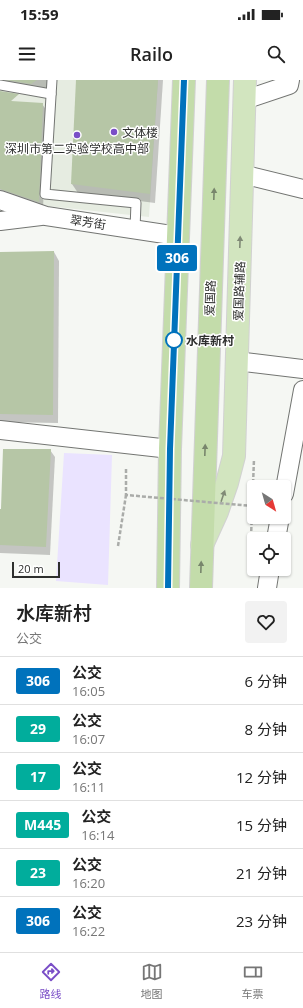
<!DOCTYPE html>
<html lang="zh">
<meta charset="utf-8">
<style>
:root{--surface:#fff;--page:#f2f2f2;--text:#222;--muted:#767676;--line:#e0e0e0;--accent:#7a4ec7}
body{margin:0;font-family:"Open Sans","Noto Sans SC",sans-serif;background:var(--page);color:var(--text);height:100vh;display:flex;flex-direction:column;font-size:15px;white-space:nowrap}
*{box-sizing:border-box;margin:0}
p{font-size:13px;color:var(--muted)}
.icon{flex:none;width:22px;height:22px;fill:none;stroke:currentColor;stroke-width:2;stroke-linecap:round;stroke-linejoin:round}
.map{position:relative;height:508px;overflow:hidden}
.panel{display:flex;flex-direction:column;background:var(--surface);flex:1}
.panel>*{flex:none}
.badge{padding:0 8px;border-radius:3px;font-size:14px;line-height:26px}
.needle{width:26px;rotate:143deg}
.controls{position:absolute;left:247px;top:400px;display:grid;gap:8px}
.controls a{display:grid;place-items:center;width:44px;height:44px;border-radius:4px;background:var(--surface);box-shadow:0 1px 3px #0004;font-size:20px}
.scale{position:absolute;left:12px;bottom:10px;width:48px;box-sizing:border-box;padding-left:4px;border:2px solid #2e2f2e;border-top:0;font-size:11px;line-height:14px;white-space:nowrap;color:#2e2f2e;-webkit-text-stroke:3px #fff;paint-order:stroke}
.map>.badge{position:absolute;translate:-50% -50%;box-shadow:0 0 0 2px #fff}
.round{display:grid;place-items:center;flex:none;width:42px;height:42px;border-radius:4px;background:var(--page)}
.head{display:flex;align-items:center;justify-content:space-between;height:68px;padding:0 16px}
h1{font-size:19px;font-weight:600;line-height:30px}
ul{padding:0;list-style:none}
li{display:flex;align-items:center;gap:12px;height:48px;padding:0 16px;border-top:1px solid var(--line)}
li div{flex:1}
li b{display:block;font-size:15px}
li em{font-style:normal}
li .badge{min-width:44px;font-weight:700;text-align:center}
.status{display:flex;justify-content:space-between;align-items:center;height:28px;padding:0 20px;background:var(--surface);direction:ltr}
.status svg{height:11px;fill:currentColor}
header{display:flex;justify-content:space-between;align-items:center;height:52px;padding:0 16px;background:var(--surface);font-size:18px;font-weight:600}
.menu{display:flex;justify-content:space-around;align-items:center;height:56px;border-top:1px solid var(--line);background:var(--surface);font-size:11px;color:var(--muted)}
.menu a{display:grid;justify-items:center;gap:2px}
.menu .selected{color:var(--accent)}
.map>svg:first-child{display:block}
.built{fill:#e6ece1}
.green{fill:#eae3ff}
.shadow{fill:#0003}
.building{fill:#b6c6a6}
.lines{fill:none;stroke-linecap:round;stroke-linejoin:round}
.service-casing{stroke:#737572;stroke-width:11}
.minor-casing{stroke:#737572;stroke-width:20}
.primary-casing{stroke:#d1d1d1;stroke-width:24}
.trunk-casing{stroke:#d1d1d1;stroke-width:24}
.path{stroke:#aaaca9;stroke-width:2.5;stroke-dasharray:4 2;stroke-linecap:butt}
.service{stroke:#fff;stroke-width:9}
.minor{stroke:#fff;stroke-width:18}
.primary{stroke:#d2e5bf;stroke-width:22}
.trunk{stroke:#c3dcaa;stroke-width:22}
.path-bridge{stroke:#aaaca9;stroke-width:2.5;stroke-dasharray:4 2;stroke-linecap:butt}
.oneway{fill:#78866c}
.oneway2{fill:#808a76}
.line-casing{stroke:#fff;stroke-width:9}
.line{stroke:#0072bc;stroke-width:6}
.poi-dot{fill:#7a4ec7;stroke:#fff;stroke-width:1.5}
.stop-dot{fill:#fff;stroke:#0072bc;stroke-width:2}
.labels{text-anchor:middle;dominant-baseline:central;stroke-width:3;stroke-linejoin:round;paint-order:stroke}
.poi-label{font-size:12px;fill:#2e2f2e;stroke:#fff;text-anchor:start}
.street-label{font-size:12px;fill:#2e2f2e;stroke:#fff}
.stop-label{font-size:12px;font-weight:bold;fill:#2e2f2e;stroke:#fff;text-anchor:start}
</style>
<div class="status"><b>15:59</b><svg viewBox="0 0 49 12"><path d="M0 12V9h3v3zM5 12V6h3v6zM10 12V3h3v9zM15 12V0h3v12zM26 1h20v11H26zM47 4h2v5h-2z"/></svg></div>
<header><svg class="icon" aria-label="menu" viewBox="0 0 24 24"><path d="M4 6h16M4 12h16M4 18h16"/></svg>Railo<svg class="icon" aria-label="search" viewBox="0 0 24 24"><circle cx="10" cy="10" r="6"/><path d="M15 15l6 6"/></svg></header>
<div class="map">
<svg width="303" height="508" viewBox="0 0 303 508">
<rect width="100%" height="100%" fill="#f5f7f3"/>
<polygon class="built" points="0,0 158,0 149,137 48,126 0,109"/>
<polygon class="green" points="64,373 112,375 108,505 56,501"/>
<g class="shadow">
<polygon points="0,0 48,0 48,6 37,14 0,8"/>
<polygon points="77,0 163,0 155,123 78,113 72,104"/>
<polygon points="0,21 42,24 47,31 43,129 0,115"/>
<polygon points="54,172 59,181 58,343 0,342 0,173"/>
<polygon points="50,370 55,377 50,475 0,473 0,430"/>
</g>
<g class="building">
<polygon points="6,0 37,0 31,4"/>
<polygon points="76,0 158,0 150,114 71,104"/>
<polygon points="0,11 19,14 11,21 43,23 39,122 0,109"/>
<polygon points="54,171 53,335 0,334 0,172"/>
<polygon points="3,369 51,369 46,467 0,465 0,429 1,429"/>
</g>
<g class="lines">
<defs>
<g id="service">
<polyline points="52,0 45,114 136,123 135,149"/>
<polyline points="0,5 51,14"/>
</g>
<g id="minor">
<polyline points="244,20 289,5 290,0"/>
<polyline points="242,94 303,109"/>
<polyline points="0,120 46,136 178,156"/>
<polyline points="0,141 41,136"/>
<polyline points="236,281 303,289"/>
<polyline points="0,350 170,369"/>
<polyline points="284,414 303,310"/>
<polyline points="276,459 280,437"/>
<polyline points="267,508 270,489"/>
</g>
<polyline id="primary" points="202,465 217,432 227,403 234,376 245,0"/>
<g id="trunk">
<polyline points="168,508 170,369 184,0"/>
<polyline points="201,508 218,0"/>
</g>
</defs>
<use href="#service" class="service-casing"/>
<use href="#minor" class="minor-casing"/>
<use href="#primary" class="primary-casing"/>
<use href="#trunk" class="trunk-casing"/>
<g class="path">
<polyline points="251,457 254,379"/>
<polyline points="118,466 126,415"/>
</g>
<use href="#service" class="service"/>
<use href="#minor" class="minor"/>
<use href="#primary" class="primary"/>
<use href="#trunk" class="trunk"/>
<polyline class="path-bridge" points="126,389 126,415 252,426"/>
</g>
<defs><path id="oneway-solid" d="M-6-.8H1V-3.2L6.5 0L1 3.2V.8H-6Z"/></defs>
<g class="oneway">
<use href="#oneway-solid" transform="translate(214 114) rotate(-88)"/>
<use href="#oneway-solid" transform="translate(205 370) rotate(-88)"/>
<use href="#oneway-solid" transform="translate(201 487) rotate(-88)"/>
</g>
<g class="oneway2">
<use href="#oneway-solid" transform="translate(240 162) rotate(-88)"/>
<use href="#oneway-solid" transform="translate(223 416) rotate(-71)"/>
</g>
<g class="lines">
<defs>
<polyline id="line" points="168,508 170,369 184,0"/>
</defs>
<use href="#line" class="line-casing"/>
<use href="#line" class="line"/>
</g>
<g class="poi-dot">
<circle cx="114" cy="52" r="4"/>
<circle cx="77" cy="55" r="4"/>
</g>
<circle class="stop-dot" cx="174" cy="260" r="8"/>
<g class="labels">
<g class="poi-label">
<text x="122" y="52">文体楼</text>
<text x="77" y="68" text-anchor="middle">深圳市第二实验学校高中部</text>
</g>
<g class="street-label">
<text transform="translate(88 142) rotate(9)">翠芳街</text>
<text transform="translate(239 211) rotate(-88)">爱国路辅路</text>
<text transform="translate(210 218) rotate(-88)">爱国路</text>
</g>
<g class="stop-label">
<text x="186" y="260">水库新村</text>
</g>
</g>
</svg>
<div class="controls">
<a><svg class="needle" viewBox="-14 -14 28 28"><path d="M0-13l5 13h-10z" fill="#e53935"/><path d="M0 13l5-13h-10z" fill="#767676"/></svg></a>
<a><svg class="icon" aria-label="locate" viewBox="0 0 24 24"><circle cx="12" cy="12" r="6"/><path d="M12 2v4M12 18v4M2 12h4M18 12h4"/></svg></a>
</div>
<div class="scale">20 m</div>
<b class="badge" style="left:177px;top:178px;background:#0072bc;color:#fff">306</b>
</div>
<section class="panel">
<div class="head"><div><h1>水库新村</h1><p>公交</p></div><a class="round"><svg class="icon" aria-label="heart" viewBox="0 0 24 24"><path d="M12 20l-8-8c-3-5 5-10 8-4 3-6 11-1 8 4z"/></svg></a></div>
<ul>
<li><span class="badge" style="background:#0072bc;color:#fff">306</span><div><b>公交</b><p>16:05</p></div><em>6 分钟</em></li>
<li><span class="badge" style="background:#01ad9c;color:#fff">29</span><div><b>公交</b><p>16:07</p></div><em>8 分钟</em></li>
<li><span class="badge" style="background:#01ad9c;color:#fff">17</span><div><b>公交</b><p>16:11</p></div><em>12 分钟</em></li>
<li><span class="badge" style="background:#01ad9c;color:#fff">M445</span><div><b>公交</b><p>16:14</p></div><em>15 分钟</em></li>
<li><span class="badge" style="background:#01ad9c;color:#fff">23</span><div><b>公交</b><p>16:20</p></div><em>21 分钟</em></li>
<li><span class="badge" style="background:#0072bc;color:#fff">306</span><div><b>公交</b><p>16:22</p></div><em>23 分钟</em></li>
</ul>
</section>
<nav class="menu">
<a class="selected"><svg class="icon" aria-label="directions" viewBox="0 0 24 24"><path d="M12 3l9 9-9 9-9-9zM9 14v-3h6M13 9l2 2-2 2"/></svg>路线</a>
<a><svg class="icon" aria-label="map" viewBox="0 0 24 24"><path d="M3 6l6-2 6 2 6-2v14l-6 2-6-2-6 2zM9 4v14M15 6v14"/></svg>地图</a>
<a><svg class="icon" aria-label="tickets" viewBox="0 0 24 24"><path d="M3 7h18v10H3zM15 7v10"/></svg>车票</a>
</nav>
